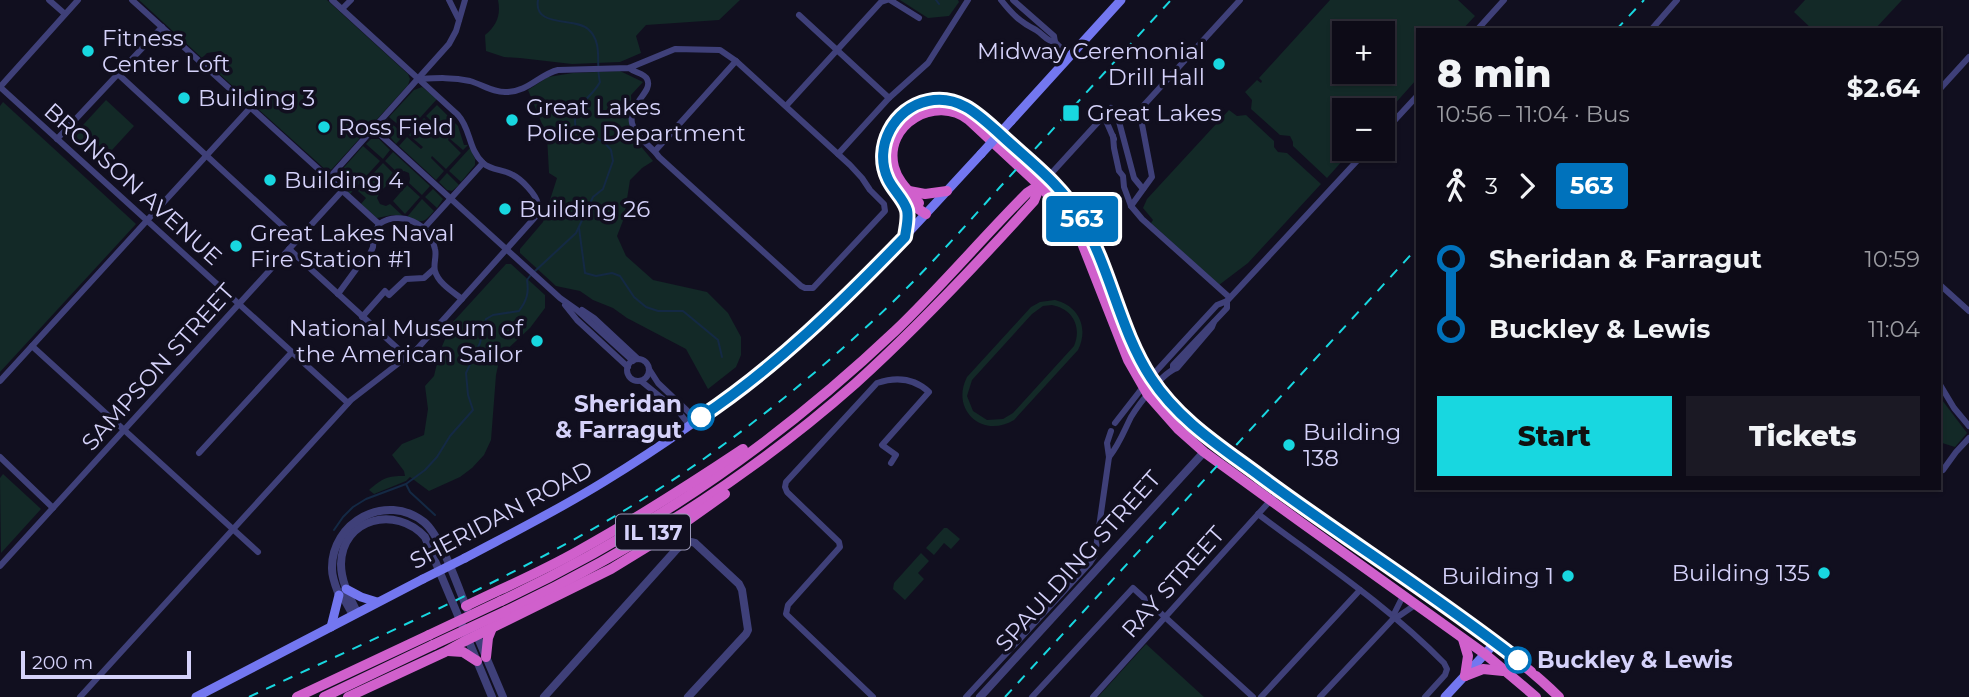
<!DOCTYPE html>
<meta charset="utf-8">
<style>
:root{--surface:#0d0b17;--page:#1b1924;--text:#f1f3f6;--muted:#9a9ba1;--line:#2d2b36;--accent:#18d7e0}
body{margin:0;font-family:Montserrat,sans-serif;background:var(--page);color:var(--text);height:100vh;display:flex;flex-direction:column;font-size:26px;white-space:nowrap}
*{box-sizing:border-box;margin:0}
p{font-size:23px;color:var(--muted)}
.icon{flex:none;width:38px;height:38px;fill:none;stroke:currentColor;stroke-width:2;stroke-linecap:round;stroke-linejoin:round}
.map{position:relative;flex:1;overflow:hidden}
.details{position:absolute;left:1416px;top:28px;width:525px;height:462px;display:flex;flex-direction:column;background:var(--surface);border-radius:0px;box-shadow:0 2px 5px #0004,0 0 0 2px var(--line)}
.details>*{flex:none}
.badge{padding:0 14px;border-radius:5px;font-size:24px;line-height:46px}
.buttons{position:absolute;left:1332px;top:21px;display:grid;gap:14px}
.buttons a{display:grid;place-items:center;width:63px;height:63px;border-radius:0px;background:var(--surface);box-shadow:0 2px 5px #0004,0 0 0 2px var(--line);font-size:35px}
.scale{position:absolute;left:21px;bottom:18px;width:170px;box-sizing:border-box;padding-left:7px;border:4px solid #d5d2fa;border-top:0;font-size:19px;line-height:24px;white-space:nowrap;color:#d5d2fa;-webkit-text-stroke:5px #110f1f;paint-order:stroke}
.map>.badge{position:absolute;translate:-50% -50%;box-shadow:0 0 0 4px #fff}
.legs{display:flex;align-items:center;gap:10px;height:77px;padding:0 21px;font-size:23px}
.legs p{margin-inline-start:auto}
.head{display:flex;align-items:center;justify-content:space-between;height:119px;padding:0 21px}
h1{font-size:38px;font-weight:800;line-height:52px}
.button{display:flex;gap:14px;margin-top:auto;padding:14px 21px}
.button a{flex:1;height:80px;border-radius:0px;background:var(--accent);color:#111;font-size:28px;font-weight:800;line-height:80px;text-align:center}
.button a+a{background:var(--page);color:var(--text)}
ul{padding:0 21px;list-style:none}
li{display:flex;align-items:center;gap:24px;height:70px;font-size:26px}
li i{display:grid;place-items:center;width:10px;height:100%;margin:0 9px;background:currentColor}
li i::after{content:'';width:18px;height:18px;margin:-9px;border:5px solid;border-radius:50%;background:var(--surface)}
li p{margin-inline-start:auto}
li:first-child i{background:linear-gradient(#0000 50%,currentColor 0)}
li:last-child i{background:linear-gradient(currentColor 50%,#0000 0)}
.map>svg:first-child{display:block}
.green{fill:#132927;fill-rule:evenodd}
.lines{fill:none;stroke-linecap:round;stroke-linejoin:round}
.stream{stroke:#142944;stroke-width:2}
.minor{stroke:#3f4079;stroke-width:6}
.tertiary{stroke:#3f4079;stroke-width:8}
.secondary{stroke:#7377f0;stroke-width:9}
.trunk{stroke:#d060cc;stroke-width:10}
.rail{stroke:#18d7e0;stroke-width:2;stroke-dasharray:10 9;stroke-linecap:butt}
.secondary-bridge{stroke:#7377f0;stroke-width:9}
.trunk-bridge{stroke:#d060cc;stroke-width:10}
.line-1-casing{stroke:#fff;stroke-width:16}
.line-1{stroke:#0072bc;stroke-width:10}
.poi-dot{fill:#18d7e0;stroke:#110f1f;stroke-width:2.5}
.stop-1-dot{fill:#fff;stroke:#0072bc;stroke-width:3.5}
.labels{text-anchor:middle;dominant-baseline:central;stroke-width:7;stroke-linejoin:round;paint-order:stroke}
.shield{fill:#110f1f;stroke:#9a98b8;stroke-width:2}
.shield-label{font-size:21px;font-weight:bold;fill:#d5d2fa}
.poi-label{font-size:23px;fill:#d5d2fa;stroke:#110f1f;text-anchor:start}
.street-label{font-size:23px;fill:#d5d2fa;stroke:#110f1f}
.stop-label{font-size:23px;font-weight:bold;fill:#d5d2fa;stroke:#110f1f;text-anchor:end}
</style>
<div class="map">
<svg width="1969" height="697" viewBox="0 0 1969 697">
<rect width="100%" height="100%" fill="#110f1f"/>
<g class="green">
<polygon points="139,0 327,0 408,74 410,79 408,85 332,169 327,171 216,71 221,65 222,52 221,51 207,53 202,58"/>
<path d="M498,0H740L719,20L646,25L636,36L641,53L620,62L572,64L520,58L504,57L486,51L485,35C497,25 501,15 498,0Z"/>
<polygon points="900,0 958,0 959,2 949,16 928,18"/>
<path d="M1330,0H1458L1475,16L1462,30H1418L1417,79L1383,117L1382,110H1344V149H1353L1327,178L1293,146V142L1290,136L1280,135L1251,109L1252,100L1245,92L1257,80L1261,83L1262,81L1259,78ZM1382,33V72H1344V33Z"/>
<polygon points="1805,0 1902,0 1874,30 1813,30 1794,12"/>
<polygon points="620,71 643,82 631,95 633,137 653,161 642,168 630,180 624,218 617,236 626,256 653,280 707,292 728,313 741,337 741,355 736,367 708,389 686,349 627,318 613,308 593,300 580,291 556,286 520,253 520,249 543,222 557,178 549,173 547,136 528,90 548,77 573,73"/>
<polygon points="422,87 437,99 407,132 389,117 414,90"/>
<polygon points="106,100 134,126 100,163 72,137"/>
<polygon points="3,102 136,224 0,372 0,106"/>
<polygon points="437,105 458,126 464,145 468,145 463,150 449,138 448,140 461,153 446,169 432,156 431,158 444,171 436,180 399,146 407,137 421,149 423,147 409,135 424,118 438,131 440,129 426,116"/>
<polygon points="1229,110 1237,116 1246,115 1274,141 1274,147 1278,152 1287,153 1321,184 1248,263 1219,285 1151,223 1153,220 1143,208 1147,199"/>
<polygon points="387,119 404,135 396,144 383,128"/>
<polygon points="371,139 379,139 390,150 383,159 366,144"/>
<polygon points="363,146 380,161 350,194 340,185 339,173"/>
<polygon points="470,148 475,159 475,165 461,182 449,171"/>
<polygon points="393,152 430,186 422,195 409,183 410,179 409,173 404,171 398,173 385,161"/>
<polygon points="383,163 396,176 381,191 368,179"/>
<polygon points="447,173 459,185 452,191 447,190 439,182"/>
<polygon points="366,182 379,194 377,198 380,204 386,206 390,204 403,216 392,215 377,218 361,204 366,198 358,191"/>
<polygon points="407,185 420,197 405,214 393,201"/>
<polygon points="433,189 443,199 437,208 425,197"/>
<path d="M422,199L434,211C423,224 422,223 407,217Z"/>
<path d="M506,264H511L545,295V308L530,328L500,356L496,375L491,440L484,455L472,468L460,477L429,491L410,477L406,481L374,494L369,490C383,478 387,476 405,476L404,471L392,455L402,444L424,435L428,409L425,386L434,376L440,351L452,323Z"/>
<path d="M1055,300C1079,306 1089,328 1078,350L1014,420C983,439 950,410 967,377L1031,307L1040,302ZM1052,305C1073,309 1082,327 1074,346L1013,413L1003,419L987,420L973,411L967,396L972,380L1032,314L1043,306Z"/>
<polygon points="1939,396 1967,433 1955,447 1939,442"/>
<polygon points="3,474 41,509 1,553 0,478"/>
<polygon points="944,528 947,528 960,539 951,549 944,543 934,555 926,548"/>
<polygon points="921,553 929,561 918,573 924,579 905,600 893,589 894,583"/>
<polygon points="1146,644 1204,697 1098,697"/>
</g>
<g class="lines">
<g class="stream">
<polyline points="936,0 939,4"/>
<polyline points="579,228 585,273 596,276 612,273 620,276 634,297 646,307 658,311 683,311 718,340 722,357"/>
<path d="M534,272L576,233L593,197L603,189L613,161L611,150L604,142L576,128C570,107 592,98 600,82C595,65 604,43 588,29C575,17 533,28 538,0"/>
<polyline points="406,484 410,492 435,515"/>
<path d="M334,530L343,517L353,507L366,499L406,484L425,470L437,457L450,436L473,410L468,395L466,373L480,343L486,319L493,315L519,311C527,300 529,293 527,280L530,276"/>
</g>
<g class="minor">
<polyline points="49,0 65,14"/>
<polyline points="78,0 0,87 348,403"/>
<polyline points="132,0 379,224"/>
<polyline points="449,0 459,20"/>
<polyline points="890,0 919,18"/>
<path d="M1001,0C1012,14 1020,22 1036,30C1044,35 1046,41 1055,42"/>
<polyline points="1013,0 1054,36 1055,42 1069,56"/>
<polyline points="342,9 351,0"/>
<polyline points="799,15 889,98"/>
<polyline points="1477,30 1504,0"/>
<polyline points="1651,30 1677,0"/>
<polyline points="118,74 298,240"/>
<path d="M419,79C437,78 452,77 470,81C483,85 494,93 507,92C528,92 540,74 558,70L629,68L675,49L720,50L736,61L850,165L862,178L870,190L884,204L885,211L813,288H805L801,286L659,157C651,145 635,138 632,123C628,103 654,92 647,79C644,73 635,73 629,68"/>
<polyline points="1939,90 1969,57"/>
<polyline points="786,106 881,2 887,0"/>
<polyline points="1104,116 1114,139"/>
<polyline points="373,128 560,298 577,310 633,361"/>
<polyline points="1382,134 1418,95"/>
<polyline points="1113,136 1114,148 1119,171 1123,176 1124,187 1131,206 1142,219 1229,297"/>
<polyline points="57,139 162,27"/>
<polyline points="655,151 736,61"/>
<polyline points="838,154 889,98 928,63 968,0"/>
<polyline points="1048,177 1111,108 1117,114 1134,178 1143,189"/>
<polyline points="329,178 449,44 456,31 465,0"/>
<polyline points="1131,206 1152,177 1141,119 1144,105 1240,0"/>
<path d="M379,224C401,210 429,223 435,249C437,256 433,264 435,271C438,283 453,292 462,299"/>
<polyline points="424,228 483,163"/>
<polyline points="289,249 407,357"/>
<polyline points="1939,284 1969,311"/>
<polyline points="338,294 357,268 370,254 373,247 374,235 379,224"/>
<polyline points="565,305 577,320 628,367"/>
<polyline points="582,310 594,318 638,359"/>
<polyline points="362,317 385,291 389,295 406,279 424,278 434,269"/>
<polyline points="32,346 258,552"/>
<circle cx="638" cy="370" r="11"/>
<polyline points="649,369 658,383 697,420"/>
<polyline points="1173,369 1173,365 1227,308 1227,301"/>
<polyline points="0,381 250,108"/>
<polyline points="641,381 679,412 689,425"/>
<polyline points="1939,383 1954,408 1969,426"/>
<polyline points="1115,423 1150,378 1193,331 1217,305 1227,301 1368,149"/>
<path d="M1111,431L1107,443L1109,457C1119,445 1124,431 1131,417C1139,404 1163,372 1177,368L1212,327L1214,322"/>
<polyline points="199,453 292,352"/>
<polyline points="0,457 53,508"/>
<polyline points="1943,470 1956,452 1969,438"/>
<path d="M1258,514C1322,562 1388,606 1444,663L1447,669L1445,675L1425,697"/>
<polyline points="0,566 342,191"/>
<polyline points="1394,618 1395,612 1403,596"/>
<path d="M80,697L351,400L417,349L538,214C538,210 539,208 538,204C536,194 521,179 513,175C503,169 492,171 483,163C468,149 471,129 458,115L332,0"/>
<path d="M873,697L786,614L788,605L840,547L839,542L787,492L785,487L786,482L877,383C895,377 914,378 929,392L882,445L896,455L891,463"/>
<polyline points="966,697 1090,563 1095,555 1109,457"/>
<polyline points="1032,697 1133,588 1253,697"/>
<polyline points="1093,697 1279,491"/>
<polyline points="1261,697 1360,590"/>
<polyline points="1320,697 1394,618 1399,616 1415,605"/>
</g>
<g class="tertiary">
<path d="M356,610C349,596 341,581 341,564C342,518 396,505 425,537L462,625"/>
<path d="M353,615L343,597L339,595C336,587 332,578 332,569C331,522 386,492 424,522C441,536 458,587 467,609"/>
<polyline points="475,631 503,697"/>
<polyline points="467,637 492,697"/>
<path d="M544,697L675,551C681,545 686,539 695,543L739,584L742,590L748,630L746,634L688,697"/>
<polyline points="980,697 1204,452"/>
</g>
<g class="secondary">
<polyline points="1011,121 1121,0"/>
<path d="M465,558C512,533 560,509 605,481C680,435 753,382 818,323C876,270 928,211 981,154"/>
<polyline points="346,589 361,597 377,602"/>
<polyline points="331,627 339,595"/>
<polyline points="196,697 423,579"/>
<polyline points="1445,697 1495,643"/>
</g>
<g class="trunk">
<polyline points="909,191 925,194 947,191"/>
<polyline points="901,199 908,214 905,237"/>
<path d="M919,203C909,191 898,182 894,167C883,124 936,94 969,120L1040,186L1069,219L1080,238L1128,360L1148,395L1178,429L1204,452L1302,523L1485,654L1536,697"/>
<path d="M926,214C912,205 895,194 888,178C871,140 903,96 945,100C970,102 988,124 1006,139C1032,163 1060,185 1079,215C1090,231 1096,250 1103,268C1117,307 1130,349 1154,384C1183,423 1223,448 1261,477C1293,501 1325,521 1357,544C1389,566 1420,589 1452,611C1489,638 1526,665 1559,697"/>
<path d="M501,601C646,533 779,441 895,331C941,287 982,238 1027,193L1044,182"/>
<path d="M466,606C503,588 541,572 578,551C634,520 689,485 743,449"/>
<path d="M506,611C632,551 751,476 856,383C919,326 977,264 1034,201L1040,186"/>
<polyline points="1463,639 1468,656 1465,676"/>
<polyline points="448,651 463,652 477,661"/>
<polyline points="486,657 488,638 492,628"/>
<polyline points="1465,676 1483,669 1503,671"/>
<polyline points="297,697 429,635"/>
<polyline points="324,697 433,645"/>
<polyline points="348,697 445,652 463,642 611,569 673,531 725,494"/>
</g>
<g class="rail">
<polyline points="1616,30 1644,0"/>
<path d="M249,697C406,623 570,555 712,453C769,412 823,367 875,319C919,278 960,232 1000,187C1057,125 1114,62 1171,0"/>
<polyline points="1005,697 1418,247"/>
</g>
<g class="secondary-bridge">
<polyline points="981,154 1011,121"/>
<polyline points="423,579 465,558"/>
</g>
<g class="trunk-bridge">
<polyline points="429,635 501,601"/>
<polyline points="433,645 506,611"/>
</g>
</g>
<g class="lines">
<defs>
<path id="line-1" d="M701,417C776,367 842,302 905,237C906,229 909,218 907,210C904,199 893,190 888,179C873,147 894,108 928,101C959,94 980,116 1001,135C1029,161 1062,185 1081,219C1111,269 1119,329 1151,378C1178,420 1221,447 1260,476C1345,539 1435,595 1518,660"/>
</defs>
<use href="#line-1" class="line-1-casing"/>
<use href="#line-1" class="line-1"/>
</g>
<g class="poi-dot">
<circle cx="88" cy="51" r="7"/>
<circle cx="1219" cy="64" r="7"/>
<circle cx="184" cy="98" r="7"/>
<rect x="1062" y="104" width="18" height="18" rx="3.5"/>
<circle cx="512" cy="120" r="7"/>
<circle cx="324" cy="127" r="7"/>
<circle cx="270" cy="180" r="7"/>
<circle cx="505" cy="209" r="7"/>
<circle cx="236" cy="246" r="7"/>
<circle cx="537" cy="341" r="7"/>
<circle cx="1289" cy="445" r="7"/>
<circle cx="1824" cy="573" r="7"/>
<circle cx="1568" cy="576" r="7"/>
</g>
<g class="stop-1-dot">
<circle cx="701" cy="417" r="12"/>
<circle cx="1518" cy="660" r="12"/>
</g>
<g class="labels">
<rect class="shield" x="616" y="514.5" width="74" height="35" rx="5"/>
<g class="shield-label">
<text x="653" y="532">IL 137</text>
</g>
<g class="poi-label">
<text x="102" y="38">Fitness<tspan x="102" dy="26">Center Loft</tspan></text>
<text x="1205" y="51" text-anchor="end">Midway Ceremonial<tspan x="1205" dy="26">Drill Hall</tspan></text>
<text x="198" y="98">Building 3</text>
<text x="526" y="107">Great Lakes<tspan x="526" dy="26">Police Department</tspan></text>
<text x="1087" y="113">Great Lakes</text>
<text x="338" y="127">Ross Field</text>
<text x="284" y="180">Building 4</text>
<text x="519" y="209">Building 26</text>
<text x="250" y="233">Great Lakes Naval<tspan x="250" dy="26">Fire Station #1</tspan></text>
<text x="523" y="328" text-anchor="end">National Museum of<tspan x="523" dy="26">the American Sailor</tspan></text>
<text x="1303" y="432">Building<tspan x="1303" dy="26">138</tspan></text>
<text x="1810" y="573" text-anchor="end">Building 135</text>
<text x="1554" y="576" text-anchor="end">Building 1</text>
</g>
<g class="street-label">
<text transform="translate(133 184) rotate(42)">BRONSON AVENUE</text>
<text transform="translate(158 367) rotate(-48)">SAMPSON STREET</text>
<text transform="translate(501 515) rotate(-28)">SHERIDAN ROAD</text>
<text transform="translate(1078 561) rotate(-48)">SPAULDING STREET</text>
<text transform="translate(1173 582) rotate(-48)">RAY STREET</text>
</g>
<g class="stop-label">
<text x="682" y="404">Sheridan<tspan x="682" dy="26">&amp; Farragut</tspan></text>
<text x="1537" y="660" text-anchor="start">Buckley &amp; Lewis</text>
</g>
</g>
</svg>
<div class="buttons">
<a>+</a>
<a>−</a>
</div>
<div class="scale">200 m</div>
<b class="badge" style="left:1082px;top:219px;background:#0072bc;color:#fff">563</b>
<section class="details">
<div class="head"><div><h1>8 min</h1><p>10:56 – 11:04 · Bus</p></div><b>$2.64</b></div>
<div class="legs"><svg class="icon" aria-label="walk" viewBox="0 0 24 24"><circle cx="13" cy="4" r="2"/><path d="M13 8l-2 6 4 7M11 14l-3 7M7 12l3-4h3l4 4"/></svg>3<svg class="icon" aria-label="forward" viewBox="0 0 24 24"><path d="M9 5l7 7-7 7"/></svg><b class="badge" style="background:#0072bc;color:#fff">563</b></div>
<ul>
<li><i style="color:#0072bc"></i><b>Sheridan &amp; Farragut</b><p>10:59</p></li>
<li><i style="color:#0072bc"></i><b>Buckley &amp; Lewis</b><p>11:04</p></li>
</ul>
<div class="button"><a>Start</a><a>Tickets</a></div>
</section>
</div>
